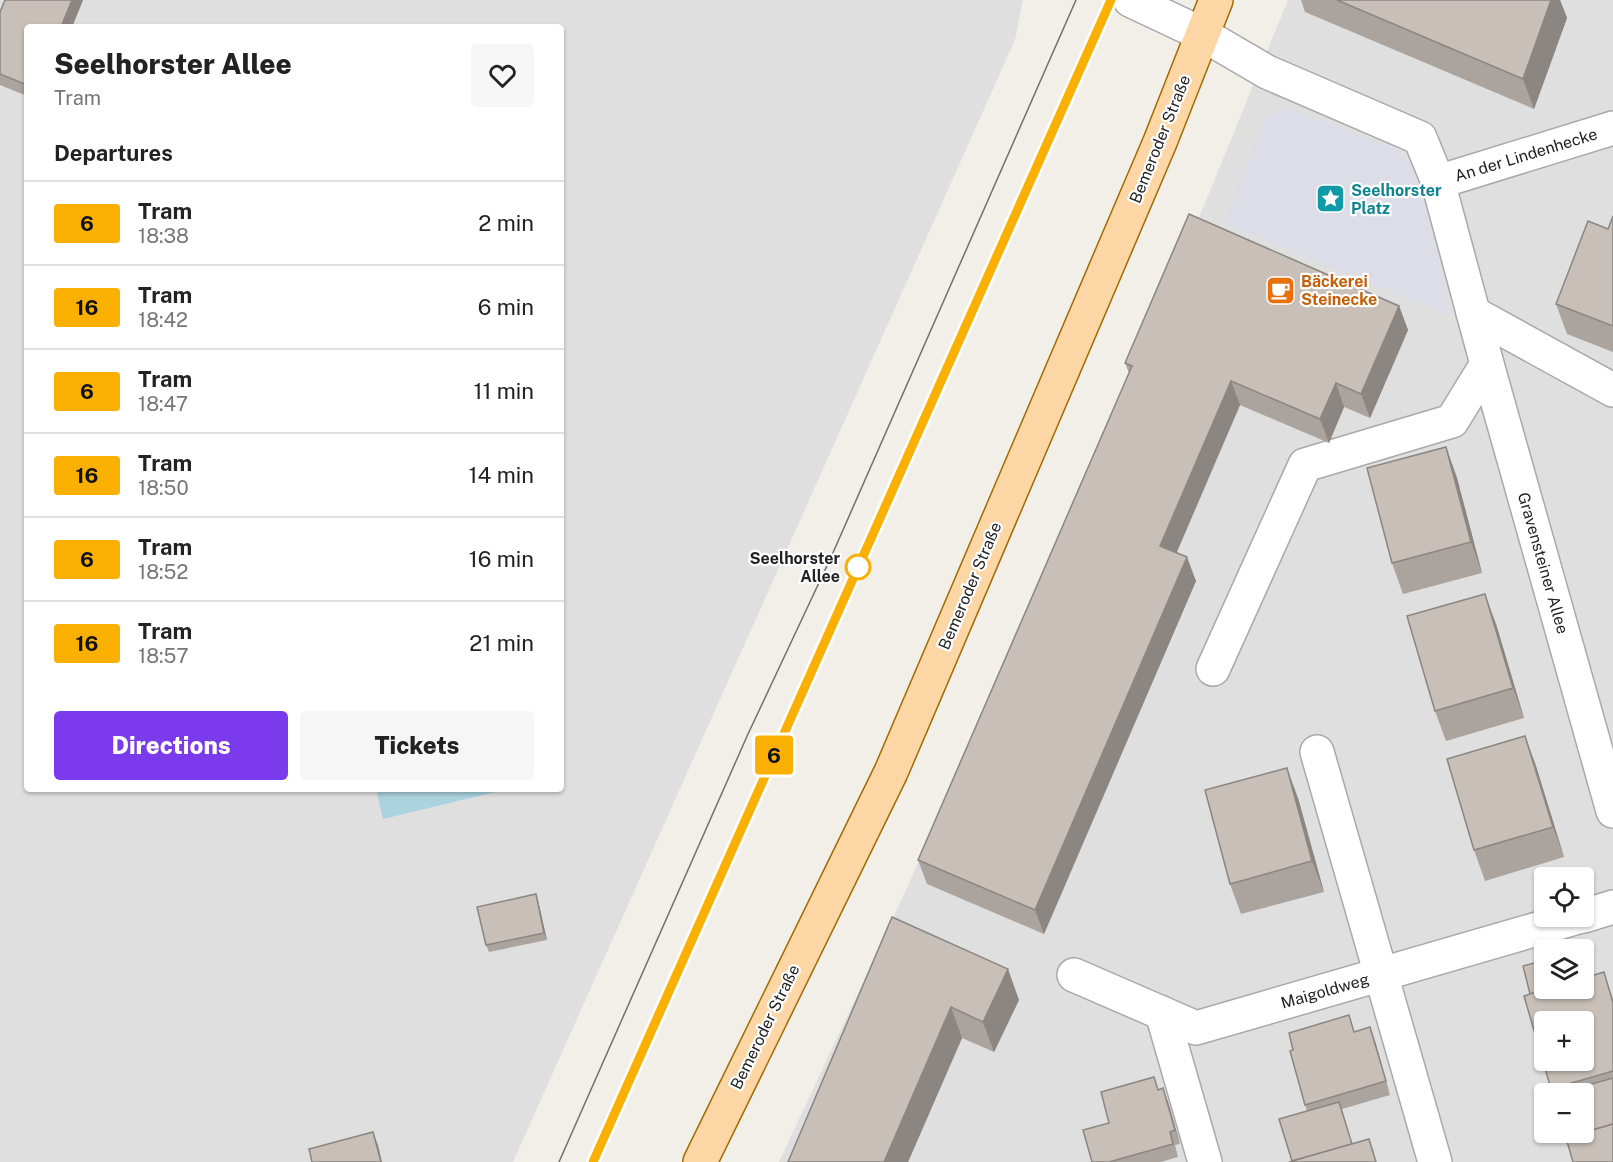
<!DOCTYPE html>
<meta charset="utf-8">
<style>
:root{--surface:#fff;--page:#f6f6f6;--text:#222;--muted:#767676;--line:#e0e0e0;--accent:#7c3aed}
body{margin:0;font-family:"Public Sans",sans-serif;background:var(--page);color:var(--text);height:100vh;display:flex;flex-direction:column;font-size:22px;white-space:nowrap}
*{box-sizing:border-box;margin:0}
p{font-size:20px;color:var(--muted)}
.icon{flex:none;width:33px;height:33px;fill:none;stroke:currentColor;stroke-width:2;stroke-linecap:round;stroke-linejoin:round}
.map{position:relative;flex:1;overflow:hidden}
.panel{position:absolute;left:24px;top:24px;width:540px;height:768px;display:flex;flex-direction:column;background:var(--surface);border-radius:6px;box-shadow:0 2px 4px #0004}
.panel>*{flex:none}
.badge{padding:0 12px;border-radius:4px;font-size:21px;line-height:39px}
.fabs{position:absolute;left:1534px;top:867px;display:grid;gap:12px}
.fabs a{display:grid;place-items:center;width:60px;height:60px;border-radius:6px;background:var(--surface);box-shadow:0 2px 4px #0004;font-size:30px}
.map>.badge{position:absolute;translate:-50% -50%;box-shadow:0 0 0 3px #fff}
h2{padding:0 30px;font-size:22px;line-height:54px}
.round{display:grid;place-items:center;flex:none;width:63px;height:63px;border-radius:6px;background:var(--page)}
.summary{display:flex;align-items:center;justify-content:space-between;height:102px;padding:0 30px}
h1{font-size:28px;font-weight:800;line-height:45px}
.primary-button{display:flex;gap:12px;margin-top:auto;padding:12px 30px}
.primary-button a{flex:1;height:69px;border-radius:6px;background:var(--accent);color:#fff;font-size:24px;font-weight:800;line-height:69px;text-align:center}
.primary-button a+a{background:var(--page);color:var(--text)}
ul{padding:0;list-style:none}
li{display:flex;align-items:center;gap:18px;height:84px;padding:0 30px;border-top:2px solid var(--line)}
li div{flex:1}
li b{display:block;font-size:22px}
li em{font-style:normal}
li .badge{min-width:66px;font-weight:700;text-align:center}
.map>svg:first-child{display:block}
.residential{fill:#e0dfdf;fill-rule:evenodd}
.plaza{fill:#dddde8}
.water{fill:#aad3df}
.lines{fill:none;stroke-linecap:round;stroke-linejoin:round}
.minor-casing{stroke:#a9a9a9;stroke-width:36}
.major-casing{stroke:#a06b00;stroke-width:36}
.minor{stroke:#fff;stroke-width:33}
.major{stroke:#fcd6a4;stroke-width:33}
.tram{stroke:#707070;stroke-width:1.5}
.wall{fill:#aba49e}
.shaded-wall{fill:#8b8681}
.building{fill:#c7bfb8;stroke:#8b8681;stroke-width:1.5;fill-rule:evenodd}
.line-casing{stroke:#fff;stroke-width:14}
.line{stroke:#f9b000;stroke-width:9}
.stop-dot{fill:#fff;stroke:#f9b000;stroke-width:3}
.labels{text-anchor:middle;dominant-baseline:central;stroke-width:4.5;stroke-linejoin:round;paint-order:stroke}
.street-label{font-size:16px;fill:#222;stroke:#fff}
.culture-label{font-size:16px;font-weight:bold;fill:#0d838f;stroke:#fff;text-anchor:start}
.food-label{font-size:16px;font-weight:bold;fill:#c56008;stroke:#fff;text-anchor:start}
.stop-label{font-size:16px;font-weight:bold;fill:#222;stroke:#fff;text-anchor:end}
</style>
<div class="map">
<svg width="1613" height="1162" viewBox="0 0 1613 1162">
<rect width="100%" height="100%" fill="#f2efe9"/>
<g class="residential">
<path d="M0,0H1023L1015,40L513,1162H0ZM27,27H561V789H27Z"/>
<path d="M1288,0H1613V1162H779L907,888L1080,493L1196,225ZM1545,878H1584V916H1545ZM1545,950H1584V988H1545ZM1545,1022H1584V1060H1545ZM1545,1094H1584V1132H1545Z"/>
</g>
<polygon class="plaza" points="1282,106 1395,148 1422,175 1450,316 1225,223 1265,119"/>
<polygon class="water" points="376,789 508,789 383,819"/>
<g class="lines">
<defs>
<g id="minor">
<polyline points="1130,0 1202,34 1267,72 1420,138 1438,182 1487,364 1613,811"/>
<polyline points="1438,182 1613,128"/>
<polyline points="1473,313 1613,390"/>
<polyline points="1213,669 1305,465 1452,421 1487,364"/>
<polyline points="1317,752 1435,1162"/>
<polyline points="1584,916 1613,907"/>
<polyline points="1074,975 1196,1028 1582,916"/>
<polyline points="1162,1013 1205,1162"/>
</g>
<polyline id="major" points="700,1162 891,772 1160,142 1216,0"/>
</defs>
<use href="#minor" class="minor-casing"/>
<use href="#major" class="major-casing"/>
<use href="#minor" class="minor"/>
<use href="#major" class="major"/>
<g class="tram">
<polyline points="559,1162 748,734 832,555 1076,0"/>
<polyline points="593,1162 1111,0"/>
</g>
</g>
<g class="wall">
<polygon points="5,0 83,0 72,27 27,27 27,96 0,85 0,12"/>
<polygon points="1301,0 1560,0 1567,18 1534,109 1305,12"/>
<polygon points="1613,216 1613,352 1567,334 1556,304 1608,229"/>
<polygon points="1399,306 1408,330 1370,418 1344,407 1329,443 1240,405 1177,552 1196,581 1044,934 927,884 918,860 1129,373 1125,363"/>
<polygon points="1446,447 1457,478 1482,573 1403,594 1392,563"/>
<polygon points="1496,624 1524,718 1446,741 1435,711"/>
<polygon points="1525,736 1536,766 1564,857 1485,881 1474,850"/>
<polygon points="1298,798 1324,892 1241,914 1230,884"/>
<polygon points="536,894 538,901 547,940 489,952 486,945"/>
<polygon points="892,917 1019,1000 994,1052 962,1038 908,1162 788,1162"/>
<polygon points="1584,949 1592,976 1604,972 1613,999 1613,1162 1579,1134 1584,1094 1553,1094 1530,994"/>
<polygon points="1355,1032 1375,1041 1390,1095 1342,1109 1352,1144 1369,1139 1374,1152 1292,1161 1307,1111 1305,1105"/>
<polygon points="1159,1090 1168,1102 1180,1144 1175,1145 1178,1157 1161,1162 1092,1162 1109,1123"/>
</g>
<g class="shaded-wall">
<polygon points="72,0 83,0 72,27 61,27"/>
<polygon points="1551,0 1560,0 1567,18 1534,109 1523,79"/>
<polygon points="1399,306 1408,330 1370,418 1361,394"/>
<polygon points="1231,381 1240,405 1169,570 1160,546"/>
<polygon points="1336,383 1344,407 1329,443 1320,419"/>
<polygon points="1446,447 1457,478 1482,573 1471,542"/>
<polygon points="1187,557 1196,581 1044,934 1035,910"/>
<polygon points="1485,594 1496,624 1524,718 1513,688"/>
<polygon points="1525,736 1536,766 1564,857 1553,827"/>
<polygon points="1287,768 1298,798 1324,892 1312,861"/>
<polygon points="536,894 538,901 547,940 544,933"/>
<polygon points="1008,969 1019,1000 994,1052 983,1022"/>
<polygon points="951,1007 962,1038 908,1162 884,1162"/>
<polygon points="1370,1027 1375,1041 1390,1095 1386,1081"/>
<polygon points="1163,1088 1168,1102 1180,1144 1175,1130"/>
<polygon points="373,1132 378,1145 382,1162 381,1162"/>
</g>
<g class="building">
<polygon points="5,0 72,0 61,27 27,27 27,85 0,74 0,12"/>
<polygon points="1337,0 1551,0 1523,79"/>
<polygon points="1189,214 1399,306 1361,394 1336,383 1320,419 1231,381 1160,546 1187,557 1035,910 918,860 1132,366 1125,363"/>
<polygon points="1613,216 1613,326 1556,304 1588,221 1608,229"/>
<polygon points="1446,447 1471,542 1392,563 1367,468"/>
<polygon points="1485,594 1513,688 1435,711 1407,616"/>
<polygon points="1525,736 1553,827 1474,850 1447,759"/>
<polygon points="1287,768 1312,861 1230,884 1205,790"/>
<polygon points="536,894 544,933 486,945 477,907"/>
<polygon points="892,917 1008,969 983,1022 951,1007 884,1162 788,1162"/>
<polygon points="1584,949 1592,976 1584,978 1584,950 1581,950"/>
<polygon points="1545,960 1545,988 1548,988 1530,994 1523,966"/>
<path d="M1604,972L1613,1003V1071L1551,1089L1524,996L1548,988H1584V978ZM1545,1022H1584V1060H1545Z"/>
<polygon points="1349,1015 1354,1032 1370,1027 1386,1081 1305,1105 1290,1051 1293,1050 1289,1033"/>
<polygon points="1154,1077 1158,1090 1163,1088 1175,1130 1170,1132 1173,1144 1109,1162 1092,1162 1083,1130 1109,1123 1101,1092"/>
<polygon points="1613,1078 1613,1124 1579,1134 1579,1132 1584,1132 1584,1094 1567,1094 1567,1091"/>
<polygon points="1339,1102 1352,1144 1292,1161 1279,1119"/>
<polygon points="1613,1124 1613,1162 1573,1162 1566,1138"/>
<polygon points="373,1132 381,1162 312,1162 309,1149"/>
<polygon points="1369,1139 1376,1162 1289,1162"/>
</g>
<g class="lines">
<defs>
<polyline id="line" points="593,1162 1111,0"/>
</defs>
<use href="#line" class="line-casing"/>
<use href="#line" class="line"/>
</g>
<defs>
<symbol id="sight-square" viewBox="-11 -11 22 22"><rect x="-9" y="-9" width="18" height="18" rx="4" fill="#0f9aa8" stroke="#fff"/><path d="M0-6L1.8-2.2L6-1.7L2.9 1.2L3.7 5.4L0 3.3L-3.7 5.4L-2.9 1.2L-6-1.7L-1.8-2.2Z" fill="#fff"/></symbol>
<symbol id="cafe-square" viewBox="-11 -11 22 22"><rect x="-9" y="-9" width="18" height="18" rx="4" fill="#e8710a" stroke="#fff"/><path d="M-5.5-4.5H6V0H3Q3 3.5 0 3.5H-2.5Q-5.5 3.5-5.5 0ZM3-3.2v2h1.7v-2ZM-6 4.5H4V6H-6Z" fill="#fff"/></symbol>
</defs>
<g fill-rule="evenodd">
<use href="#sight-square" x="1314" y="182" width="33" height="33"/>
<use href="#cafe-square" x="1264" y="274" width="33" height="33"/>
</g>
<circle class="stop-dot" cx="858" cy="567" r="12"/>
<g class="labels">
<g class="street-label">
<text transform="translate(1160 139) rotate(-68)">Bemeroder Straße</text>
<text transform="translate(1526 155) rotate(-17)">An der Lindenhecke</text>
<text transform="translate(1543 563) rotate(74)">Gravensteiner Allee</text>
<text transform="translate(970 586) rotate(-67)">Bemeroder Straße</text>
<text transform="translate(1325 991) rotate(-16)">Maigoldweg</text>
<text transform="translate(765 1027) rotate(-64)">Bemeroder Straße</text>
</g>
<g class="culture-label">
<text x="1351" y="190">Seelhorster<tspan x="1351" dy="18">Platz</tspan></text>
</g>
<g class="food-label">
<text x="1301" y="281">Bäckerei<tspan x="1301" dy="18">Steinecke</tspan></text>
</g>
<g class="stop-label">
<text x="840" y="558">Seelhorster<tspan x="840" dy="18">Allee</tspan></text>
</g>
</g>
</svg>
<div class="fabs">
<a><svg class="icon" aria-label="locate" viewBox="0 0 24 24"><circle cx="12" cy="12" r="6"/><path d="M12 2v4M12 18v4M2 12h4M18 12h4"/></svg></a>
<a><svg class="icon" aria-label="layers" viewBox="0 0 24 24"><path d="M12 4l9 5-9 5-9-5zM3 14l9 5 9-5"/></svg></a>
<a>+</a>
<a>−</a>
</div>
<b class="badge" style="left:774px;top:755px;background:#f9b000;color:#111">6</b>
<section class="panel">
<div class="summary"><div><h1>Seelhorster Allee</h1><p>Tram</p></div><a class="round"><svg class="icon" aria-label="heart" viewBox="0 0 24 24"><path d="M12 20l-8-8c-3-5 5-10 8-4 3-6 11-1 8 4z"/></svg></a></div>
<h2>Departures</h2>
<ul>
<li><span class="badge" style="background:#f9b000;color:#111">6</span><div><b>Tram</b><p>18:38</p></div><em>2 min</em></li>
<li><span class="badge" style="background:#f9b000;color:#111">16</span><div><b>Tram</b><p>18:42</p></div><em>6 min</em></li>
<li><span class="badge" style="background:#f9b000;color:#111">6</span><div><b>Tram</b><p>18:47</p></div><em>11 min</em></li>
<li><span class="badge" style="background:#f9b000;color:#111">16</span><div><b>Tram</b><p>18:50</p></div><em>14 min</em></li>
<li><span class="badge" style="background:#f9b000;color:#111">6</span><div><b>Tram</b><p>18:52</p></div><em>16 min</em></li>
<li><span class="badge" style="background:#f9b000;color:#111">16</span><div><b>Tram</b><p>18:57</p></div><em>21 min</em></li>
</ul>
<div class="primary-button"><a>Directions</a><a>Tickets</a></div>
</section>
</div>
